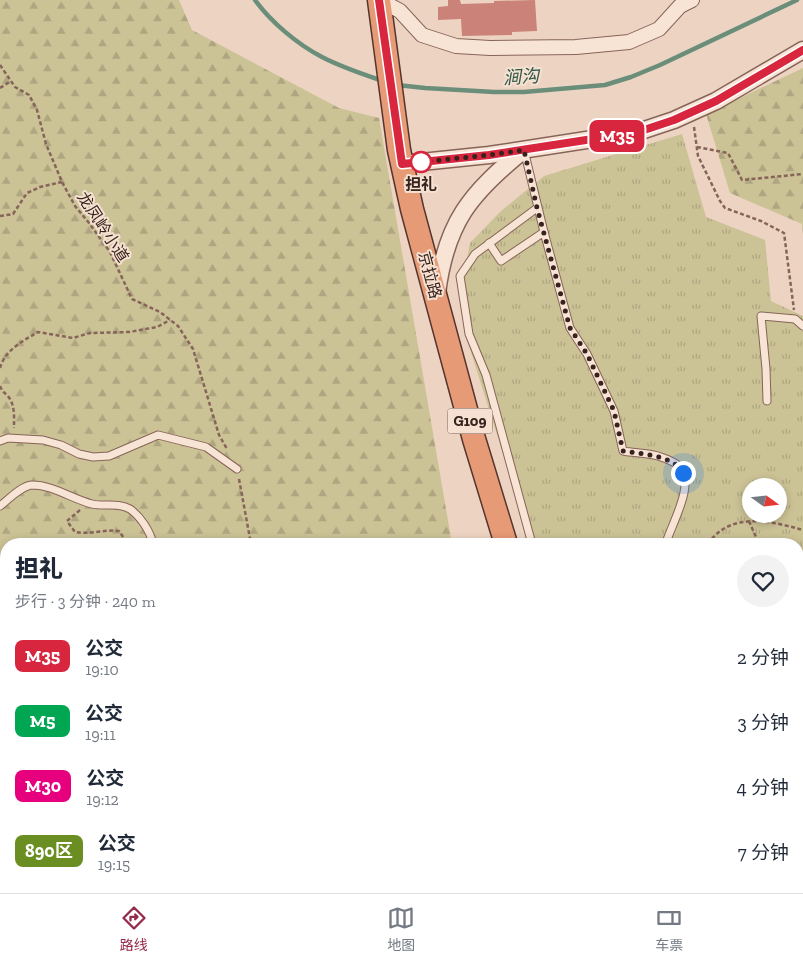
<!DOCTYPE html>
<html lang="zh">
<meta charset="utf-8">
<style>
:root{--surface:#fff;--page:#f2f2f3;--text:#1f2937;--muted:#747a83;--line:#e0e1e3;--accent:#962a4a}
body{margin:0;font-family:"Zilla Slab","Noto Sans SC",serif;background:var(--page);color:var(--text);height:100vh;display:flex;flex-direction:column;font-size:19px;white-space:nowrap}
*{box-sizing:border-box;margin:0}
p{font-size:16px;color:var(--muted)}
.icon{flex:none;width:28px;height:28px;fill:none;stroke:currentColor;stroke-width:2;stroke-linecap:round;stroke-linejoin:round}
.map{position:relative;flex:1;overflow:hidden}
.drawer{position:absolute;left:0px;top:538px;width:804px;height:356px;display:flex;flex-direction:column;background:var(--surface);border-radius:20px 20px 0 0;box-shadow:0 2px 8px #0003}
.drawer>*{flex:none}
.badge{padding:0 10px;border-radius:8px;font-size:18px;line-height:32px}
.needle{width:32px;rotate:105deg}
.controls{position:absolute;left:742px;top:478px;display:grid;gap:10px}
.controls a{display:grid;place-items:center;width:45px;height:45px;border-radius:50%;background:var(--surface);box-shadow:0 2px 8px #0003;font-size:25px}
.you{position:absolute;width:25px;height:25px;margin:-12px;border:4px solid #fff;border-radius:50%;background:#1a73e8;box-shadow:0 0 0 8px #1a73e833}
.map>.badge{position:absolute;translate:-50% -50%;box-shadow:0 0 0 2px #fff}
.round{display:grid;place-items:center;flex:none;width:52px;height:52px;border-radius:26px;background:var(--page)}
.overview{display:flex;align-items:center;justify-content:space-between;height:85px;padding:0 15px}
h1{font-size:24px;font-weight:800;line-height:38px}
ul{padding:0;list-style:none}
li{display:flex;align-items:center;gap:15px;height:65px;padding:0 15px}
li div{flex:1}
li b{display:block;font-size:19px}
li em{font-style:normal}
li .badge{min-width:55px;font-weight:700;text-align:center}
.menu{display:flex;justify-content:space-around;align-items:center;height:70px;border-top:1px solid var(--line);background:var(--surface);font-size:14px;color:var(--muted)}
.menu a{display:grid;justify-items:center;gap:2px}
.menu .active{color:var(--accent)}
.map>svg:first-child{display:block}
.forest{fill:url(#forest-firs)}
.park{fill:url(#park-tufts);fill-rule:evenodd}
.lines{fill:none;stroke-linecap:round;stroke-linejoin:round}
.stream{stroke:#6b8e7b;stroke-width:4.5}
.building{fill:#cb8278}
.service-casing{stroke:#876459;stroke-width:9}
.minor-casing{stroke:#876459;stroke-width:16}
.tertiary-casing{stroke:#876459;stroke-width:19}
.trunk-casing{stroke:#55352e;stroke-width:25}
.path{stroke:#876459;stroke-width:2.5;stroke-dasharray:4 2.5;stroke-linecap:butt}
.service{stroke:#f8e4d5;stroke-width:7}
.minor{stroke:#f8e4d5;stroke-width:14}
.tertiary{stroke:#f8e4d5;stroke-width:16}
.trunk{stroke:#e79a76;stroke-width:22}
.line-casing{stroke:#fff;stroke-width:11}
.line{stroke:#d7263d;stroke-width:8}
.walk{stroke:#37221d;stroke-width:5;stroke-dasharray:0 9}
.stop-dot{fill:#fff;stroke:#d7263d;stroke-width:2.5}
.labels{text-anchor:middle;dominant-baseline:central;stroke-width:4;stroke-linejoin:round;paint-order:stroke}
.shield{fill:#f5e0d1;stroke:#705b53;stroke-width:1}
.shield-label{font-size:15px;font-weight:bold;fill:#37221d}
.stop-label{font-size:16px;font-weight:bold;fill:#37221d;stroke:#f5e0d1}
.street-label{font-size:16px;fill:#37221d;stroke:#f5e0d1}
.water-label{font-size:18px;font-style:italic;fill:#2d5748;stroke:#f5e0d1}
</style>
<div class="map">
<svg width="803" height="893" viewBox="0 0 803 893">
<defs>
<pattern id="forest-firs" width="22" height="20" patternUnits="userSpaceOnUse" patternTransform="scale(1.25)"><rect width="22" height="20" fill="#cbc296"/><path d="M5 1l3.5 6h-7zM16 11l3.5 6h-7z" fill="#afa681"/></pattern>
<pattern id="park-tufts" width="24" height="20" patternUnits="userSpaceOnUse" patternTransform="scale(1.25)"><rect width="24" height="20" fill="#cbc296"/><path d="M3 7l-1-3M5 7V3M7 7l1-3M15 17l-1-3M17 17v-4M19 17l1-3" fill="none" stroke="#afa681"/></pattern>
</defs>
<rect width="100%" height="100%" fill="#edd4c2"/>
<g class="forest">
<polygon points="0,0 179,0 192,30 339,108 379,118 452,544 6,544 6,631 0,638"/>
<polygon points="803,68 803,235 802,224 730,193 706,114"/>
<rect x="185" y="888" width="268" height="5"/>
</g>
<path class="park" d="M682,134L706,217L765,240L771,301L803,316V893H521V888H798V544H529L527,530L464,330L461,294L470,243L501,211L544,176ZM751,486H779V514H751Z"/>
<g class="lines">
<g class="stream">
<path d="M255,0C271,22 297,44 322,57C341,67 362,74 383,81"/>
<polyline points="397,85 425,88 494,92 524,92 605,85 631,77 660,65 797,0"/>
</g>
</g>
<polygon class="building" points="448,0 460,0 461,4 494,3 494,1 535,0 537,31 512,32 512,35 462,36 461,19 438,20 438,7 448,6"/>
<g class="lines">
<defs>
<g id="service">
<polyline points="524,150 544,232"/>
<path d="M489,243L501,261L544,232L570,328L587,354L614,411L623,451C634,453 647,453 658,456C664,458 675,462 679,466C696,481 673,522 667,540V544"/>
<polyline points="767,401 766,369 761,316 795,319 803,326"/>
<polyline points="0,441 8,438 43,440 61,445 79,454 93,457 109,456 158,435 206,447 237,469"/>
<path d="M0,506C9,499 21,486 32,485C53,485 72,499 92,504C104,507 118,502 130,509C141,517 150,531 153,544"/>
<polyline points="532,544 486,375 469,334 460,276 475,254 537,208"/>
<polyline points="0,843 6,840"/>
<polyline points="798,860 803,866"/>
<polyline points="138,888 152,893"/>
<polyline points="95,893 101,888"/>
<polyline points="524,893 524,888"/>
<polyline points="625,893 628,888"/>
</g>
<polyline id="minor" points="380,0 400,11 422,35 456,46 490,48 576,47 629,42 659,29 680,6 692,0"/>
<g id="tertiary">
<polyline points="402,164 489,155 638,132 674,120 716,101 803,50"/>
<path d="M437,293C446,223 470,193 524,150"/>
</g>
<g id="trunk">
<polyline points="379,0 399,150 412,209 474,439 506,544"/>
<polyline points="504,893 504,888"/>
</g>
</defs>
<use href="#service" class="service-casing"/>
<use href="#minor" class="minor-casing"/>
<use href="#tertiary" class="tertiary-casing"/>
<use href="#trunk" class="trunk-casing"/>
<g class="path">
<polyline points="0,65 15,87 29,95 37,110 46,144 62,182 75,206 89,223 110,252 132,299 160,312 178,326 193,349 219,435 227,449"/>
<polyline points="0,88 11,81"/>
<polyline points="694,127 698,156 720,201 725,208 761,221 784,233 794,310"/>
<polyline points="697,147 728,153 742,180 803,174"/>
<polyline points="0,216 13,214 27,193 40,187 62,182"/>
<path d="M0,368C5,350 23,341 38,332L73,338L90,333L129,332L157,327L170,320"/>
<path d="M0,386C2,392 7,394 10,399C15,407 14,419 14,428"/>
<polyline points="239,479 251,544"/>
<path d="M80,510L67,521L75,532C89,535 104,529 119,531L128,544"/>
<polyline points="749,521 759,544"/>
<path d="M708,544C730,511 771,521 803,530"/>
<polyline points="798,623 803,628"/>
<polyline points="0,674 6,665"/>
<polyline points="272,893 277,888"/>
</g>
<use href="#service" class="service"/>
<use href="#minor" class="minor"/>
<use href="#tertiary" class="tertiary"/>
<use href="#trunk" class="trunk"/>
</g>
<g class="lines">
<defs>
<polyline id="line" points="379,0 402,164 489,155 638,132 674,120 716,101 803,50"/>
</defs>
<use href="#line" class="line-casing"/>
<use href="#line" class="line"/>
<path class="walk" d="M421,162L489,155L524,150L537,208L570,328L587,354L614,411L623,451C641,454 674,455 683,473"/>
</g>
<circle class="stop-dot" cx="421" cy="162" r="10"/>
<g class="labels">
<rect class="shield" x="447.5" y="408.5" width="45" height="25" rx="4"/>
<g class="shield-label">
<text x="470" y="421">G109</text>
</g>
<g class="stop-label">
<text x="421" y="184">担礼</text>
</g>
<g class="street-label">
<text transform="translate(103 227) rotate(57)">龙凤岭小道</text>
<text transform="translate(430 275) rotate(75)">京拉路</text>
</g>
<g class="water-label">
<text transform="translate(521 77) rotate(-4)">涧沟</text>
</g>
</g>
</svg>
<div class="controls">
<a><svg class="needle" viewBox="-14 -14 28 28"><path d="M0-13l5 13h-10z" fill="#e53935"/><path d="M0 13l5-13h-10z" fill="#747a83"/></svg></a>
</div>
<div class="you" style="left:683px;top:473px"></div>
<b class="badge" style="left:617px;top:136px;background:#d7263d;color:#fff">M35</b>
<section class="drawer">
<div class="overview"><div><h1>担礼</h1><p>步行 · 3 分钟 · 240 m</p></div><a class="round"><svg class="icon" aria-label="heart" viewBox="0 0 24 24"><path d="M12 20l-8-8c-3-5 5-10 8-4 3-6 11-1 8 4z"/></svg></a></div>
<ul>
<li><span class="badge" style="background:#d7263d;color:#fff">M35</span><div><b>公交</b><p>19:10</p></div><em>2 分钟</em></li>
<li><span class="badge" style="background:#00a651;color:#fff">M5</span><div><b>公交</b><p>19:11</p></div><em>3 分钟</em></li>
<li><span class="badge" style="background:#e6007e;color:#fff">M30</span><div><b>公交</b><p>19:12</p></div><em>4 分钟</em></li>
<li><span class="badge" style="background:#6b8e23;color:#fff">890区</span><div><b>公交</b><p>19:15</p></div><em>7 分钟</em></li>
</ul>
</section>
</div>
<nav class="menu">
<a class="active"><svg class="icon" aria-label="directions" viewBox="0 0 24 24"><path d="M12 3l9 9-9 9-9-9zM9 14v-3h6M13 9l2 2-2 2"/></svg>路线</a>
<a><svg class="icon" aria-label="map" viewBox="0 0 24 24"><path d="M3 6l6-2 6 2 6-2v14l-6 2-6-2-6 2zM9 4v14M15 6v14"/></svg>地图</a>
<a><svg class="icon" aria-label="tickets" viewBox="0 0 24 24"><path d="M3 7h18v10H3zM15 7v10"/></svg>车票</a>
</nav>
